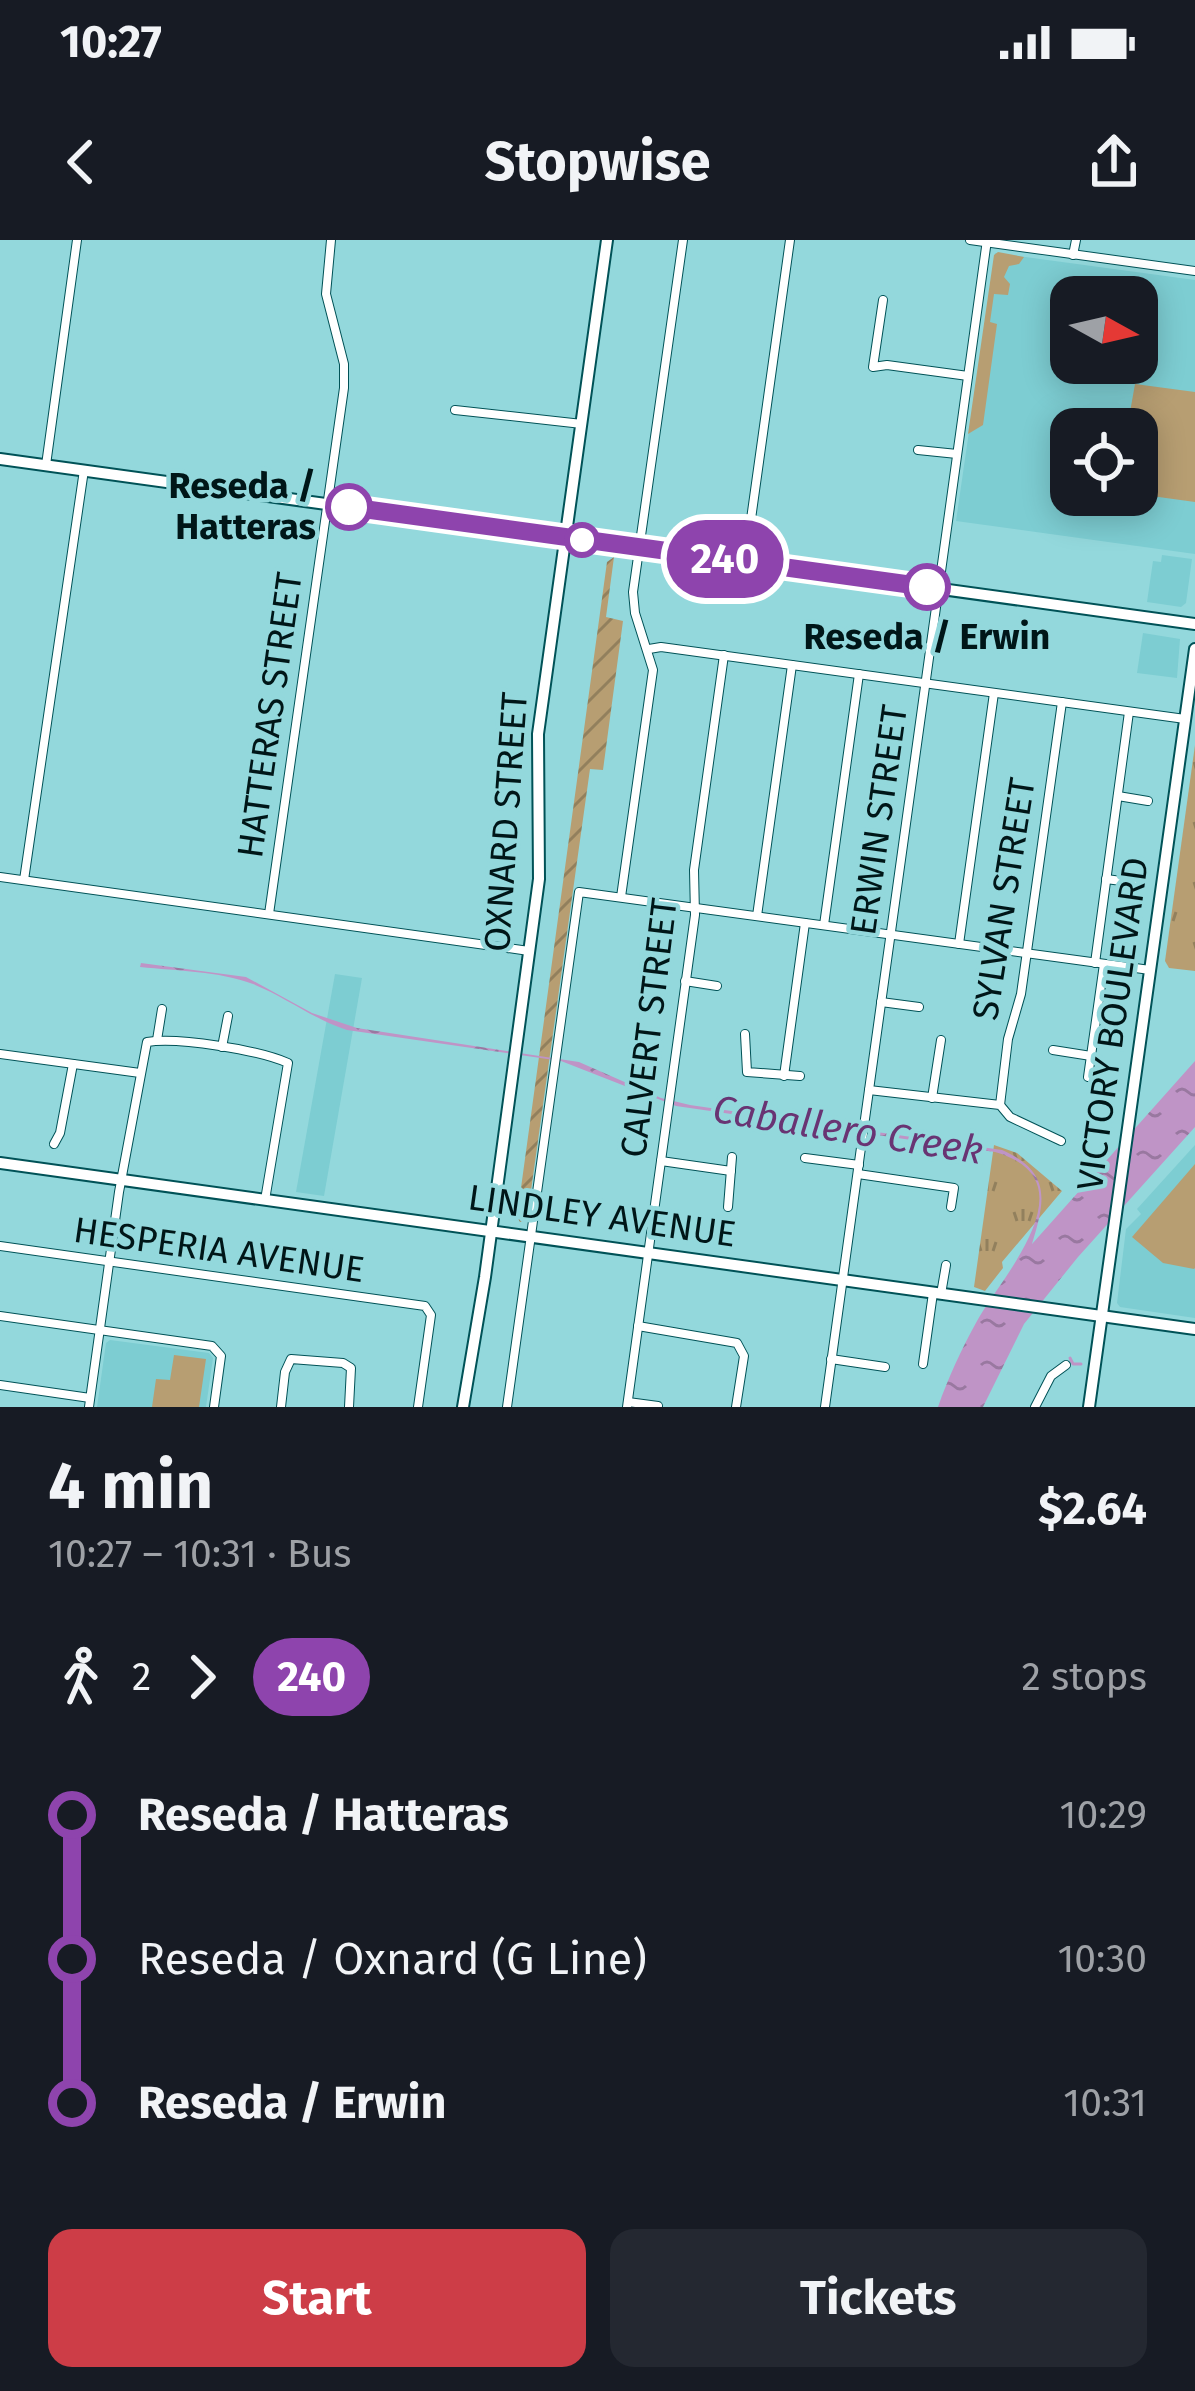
<!DOCTYPE html>
<meta charset="utf-8">
<style>
:root{--surface:#171b24;--page:#242831;--text:#f1f3f6;--muted:#9ea1a6;--accent:#cd3d47}
body{margin:0;font-family:"Fira Sans",sans-serif;background:var(--page);color:var(--text);height:100vh;display:flex;flex-direction:column;font-size:45px;white-space:nowrap}
*{box-sizing:border-box;margin:0}
p{font-size:39px;color:var(--muted)}
.icon{flex:none;width:66px;height:66px;fill:none;stroke:currentColor;stroke-width:2;stroke-linecap:round;stroke-linejoin:round}
.map{position:relative;height:1167px;overflow:hidden}
.side{display:flex;flex-direction:column;background:var(--surface);flex:1}
.side>*{flex:none}
.badge{padding:0 24px;border-radius:39px;font-size:42px;line-height:78px}
.needle{width:78px;rotate:98deg}
.fabs{position:absolute;left:1050px;top:36px;display:grid;gap:24px}
.fabs a{display:grid;place-items:center;width:108px;height:108px;border-radius:24px;background:var(--surface);box-shadow:0 6px 30px #0003;font-size:60px}
.map>.badge{position:absolute;translate:-50% -50%;box-shadow:0 0 0 6px #fff}
.legs{display:flex;align-items:center;gap:18px;height:132px;padding:0 48px;font-size:39px}
.legs p{margin-inline-start:auto}
.summary{display:flex;align-items:center;justify-content:space-between;height:204px;padding:0 48px}
h1{font-size:66px;font-weight:700;line-height:90px}
.action{display:flex;gap:24px;margin-top:auto;padding:24px 48px}
.action a{flex:1;height:138px;border-radius:24px;background:var(--accent);color:#fff;font-size:48px;font-weight:700;line-height:138px;text-align:center}
.action a+a{background:var(--page);color:var(--text)}
ul{padding:0 48px;list-style:none}
li{display:flex;align-items:center;gap:42px;height:144px;font-size:45px}
li i{display:grid;place-items:center;width:18px;height:100%;margin:0 15px;background:currentColor}
li i::after{content:'';width:30px;height:30px;margin:-15px;border:9px solid;border-radius:50%;background:var(--surface)}
li p{margin-inline-start:auto}
li:first-child i{background:linear-gradient(#0000 50%,currentColor 0)}
li:last-child i{background:linear-gradient(currentColor 50%,#0000 0)}
.status{display:flex;justify-content:space-between;align-items:center;height:84px;padding:0 60px;background:var(--surface);direction:ltr}
.status svg{height:33px;fill:currentColor}
header{display:flex;justify-content:space-between;align-items:center;height:156px;padding:0 48px;background:var(--surface);font-size:54px;font-weight:700}
.map>svg:first-child{display:block}
.built{fill:#7dcdd2;fill-rule:evenodd}
.grass{fill:#b79e72}
.park{fill:url(#park-tufts)}
.garden{fill:url(#garden-furrows)}
.water{fill:url(#water-ripples)}
.lines{fill:none;stroke-linecap:round;stroke-linejoin:round}
.stream{stroke:#bf94c6;stroke-width:3}
.minor-casing{stroke:#005257;stroke-width:10}
.major-casing{stroke:#005257;stroke-width:14}
.minor{stroke:#fff;stroke-width:8}
.major{stroke:#fff;stroke-width:10}
.line-1-casing{stroke:#fff;stroke-width:27}
.line-1{stroke:#8e44ad;stroke-width:18}
.stop-1-dot{fill:#fff;stroke:#8e44ad;stroke-width:6}
.labels{text-anchor:middle;dominant-baseline:central;stroke-width:9;stroke-linejoin:round;paint-order:stroke}
.stop-label{font-size:36px;font-weight:bold;fill:#001618;stroke:#93d8dc;text-anchor:end}
.street-label{font-size:36px;fill:#001618;stroke:#93d8dc}
.water-label{font-size:39px;font-style:italic;fill:#693473;stroke:#93d8dc}
</style>
<div class="status"><b>10:27</b><svg viewBox="0 0 49 12"><path d="M0 12V9h3v3zM5 12V6h3v6zM10 12V3h3v9zM15 12V0h3v12zM26 1h20v11H26zM47 4h2v5h-2z"/></svg></div>
<header><svg class="icon" aria-label="back" viewBox="0 0 24 24"><path d="M15 5l-7 7 7 7"/></svg>Stopwise<svg class="icon" aria-label="share" viewBox="0 0 24 24"><path d="M12 15V3M7 8l5-5 5 5M5 13v7h14v-7"/></svg></header>
<div class="map">
<svg width="1195" height="1167" viewBox="0 0 1195 1167">
<defs>
<pattern id="park-tufts" width="24" height="20" patternUnits="userSpaceOnUse" patternTransform="scale(3)"><rect width="24" height="20" fill="#b79e72"/><path d="M3 7l-1-3M5 7V3M7 7l1-3M15 17l-1-3M17 17v-4M19 17l1-3" fill="none" stroke="#92805d"/></pattern>
<pattern id="garden-furrows" width="10" height="10" patternUnits="userSpaceOnUse" patternTransform="scale(3)"><rect width="10" height="10" fill="#b79e72"/><path d="M-1 1l2-2M0 10L10 0M9 11l2-2" fill="none" stroke="#92805d"/></pattern>
<pattern id="water-ripples" width="26" height="14" patternUnits="userSpaceOnUse" patternTransform="scale(3)"><rect width="26" height="14" fill="#bf94c6"/><path d="M2 4q2-2 4 0t4 0M15 11q2-2 4 0t4 0" fill="none" stroke="#9978a0"/></pattern>
</defs>
<rect width="100%" height="100%" fill="#93d8dc"/>
<g class="built">
<path d="M995,13L1195,40V314L956,281ZM1071,57H1137V123H1071ZM1071,189H1137V255H1071Z"/>
<polygon points="1162,315 1192,319 1186,363 1181,367 1147,362 1153,321 1161,322"/>
<polygon points="1143,393 1180,399 1177,438 1137,433"/>
<polygon points="335,734 362,738 324,956 296,952"/>
<polygon points="1195,905 1195,1078 1120,1067 1117,1063 1126,989 1141,974 1137,969"/>
<polygon points="110,1100 209,1113 213,1118 206,1167 97,1167 106,1103"/>
</g>
<g class="grass">
<polygon points="998,12 1024,17 1019,24 1009,26 1004,37 1010,44 1008,55 994,54 990,82 997,84 983,185 968,194 994,15"/>
<polygon points="1135,144 1195,152 1195,262 1137,254 1137,189 1127,189"/>
<polygon points="1195,924 1195,1028 1194,1029 1163,1023 1132,997"/>
<polygon points="174,1115 206,1119 199,1167 152,1167 156,1139 170,1140"/>
</g>
<g class="park">
<polygon points="1195,505 1195,731 1169,728 1165,721"/>
<polygon points="994,905 1017,913 1062,951 1002,1022 1003,1028 985,1051 974,1047"/>
</g>
<polygon class="garden" points="614,317 606,377 623,381 603,530 590,529 527,979 520,982 517,977 607,322"/>
<path class="water" d="M141,723L246,737L312,773L357,788L579,822L661,858L690,865L1002,910C1052,932 1045,961 1032,1004L1195,821V887L1078,1017L1024,1084L983,1167H938C948,1138 962,1108 977,1081C1002,1036 1093,940 995,912L676,866L561,821L347,790C313,779 286,757 253,744C218,731 178,731 140,727Z"/>
<g class="lines">
<polyline class="stream" points="1070,1118 1073,1124 1081,1124"/>
<defs>
<g id="minor">
<polyline points="970,0 1195,31"/>
<polyline points="1073,15 1076,0"/>
<polyline points="883,60 873,127 887,125 968,136"/>
<polyline points="455,170 582,184"/>
<polyline points="918,210 957,214"/>
<polyline points="46,225 77,0"/>
<polyline points="745,322 790,0"/>
<polyline points="649,409 661,407 1185,479"/>
<polyline points="1118,556 1148,561"/>
<polyline points="0,637 529,711"/>
<polyline points="1106,639 1137,643"/>
<polyline points="24,640 84,230"/>
<polyline points="621,657 653,430 635,373 633,352 683,0"/>
<polyline points="269,674 344,148 344,124 326,54 331,0"/>
<polyline points="757,676 792,425"/>
<polyline points="824,685 859,434"/>
<polyline points="959,704 994,453"/>
<polyline points="1095,723 1129,472"/>
<polyline points="685,741 717,746"/>
<polyline points="881,762 919,767"/>
<polyline points="745,794 747,832 800,836"/>
<polyline points="157,800 162,769"/>
<polyline points="222,807 228,776"/>
<polyline points="1053,810 1091,816"/>
<polyline points="0,814 140,833"/>
<polyline points="784,836 805,683"/>
<polyline points="1088,837 1104,724"/>
<polyline points="869,850 1000,865 1010,877 1061,901"/>
<polyline points="932,858 941,800"/>
<polyline points="1000,865 1008,799 1021,754 1062,462"/>
<polyline points="54,904 60,893 73,824"/>
<polyline points="805,918 859,925"/>
<polyline points="661,921 731,931"/>
<polyline points="858,934 954,948 951,967"/>
<polyline points="728,967 732,917"/>
<polyline points="0,1006 425,1066 431,1075 418,1167"/>
<polyline points="941,1054 946,1025"/>
<polyline points="0,1076 212,1106 221,1116 214,1167"/>
<polyline points="638,1086 737,1103 744,1116 736,1167"/>
<polyline points="831,1119 885,1127"/>
<polyline points="923,1124 933,1053"/>
<polyline points="0,1145 90,1158"/>
<polyline points="628,1162 658,1166"/>
<path d="M89,1167L119,952L147,802C179,797 258,810 288,823L265,960"/>
<polyline points="281,1167 285,1132 291,1119 343,1123 351,1128 349,1167"/>
<polyline points="507,1167 579,652 1150,730"/>
<polyline points="627,1167 695,675 694,630 724,415"/>
<polyline points="825,1167 987,0"/>
<polyline points="1035,1167 1051,1136 1066,1125"/>
</g>
<g id="major">
<polyline points="0,219 1195,384"/>
<polyline points="0,923 1195,1089"/>
<polyline points="463,1167 485,1037 539,639 538,494 607,0"/>
<polyline points="1089,1167 1195,409"/>
</g>
</defs>
<use href="#minor" class="minor-casing"/>
<use href="#major" class="major-casing"/>
<use href="#minor" class="minor"/>
<use href="#major" class="major"/>
</g>
<g class="lines">
<defs>
<polyline id="line-1" points="349,267 927,347"/>
</defs>
<use href="#line-1" class="line-1-casing"/>
<use href="#line-1" class="line-1"/>
</g>
<g class="stop-1-dot">
<circle cx="349" cy="267" r="21"/>
<circle cx="582" cy="300" r="15"/>
<circle cx="927" cy="347" r="21"/>
</g>
<g class="labels">
<g class="stop-label">
<text x="316" y="246">Reseda /<tspan x="316" dy="41">Hatteras</tspan></text>
<text x="927" y="397" text-anchor="middle">Reseda / Erwin</text>
</g>
<g class="street-label">
<text transform="translate(270 475) rotate(-82)">HATTERAS STREET</text>
<text transform="translate(879 580) rotate(-82)">ERWIN STREET</text>
<text transform="translate(506 582) rotate(-86)">OXNARD STREET</text>
<text transform="translate(1004 659) rotate(-81)">SYLVAN STREET</text>
<text transform="translate(1113 784) rotate(-82)">VICTORY BOULEVARD</text>
<text transform="translate(649 788) rotate(-83)">CALVERT STREET</text>
<text transform="translate(602 976) rotate(8)">LINDLEY AVENUE</text>
<text transform="translate(219 1010) rotate(8)">HESPERIA AVENUE</text>
</g>
<g class="water-label">
<text transform="translate(848 890) rotate(9)">Caballero Creek</text>
</g>
</g>
</svg>
<div class="fabs">
<a><svg class="needle" viewBox="-14 -14 28 28"><path d="M0-13l5 13h-10z" fill="#e53935"/><path d="M0 13l5-13h-10z" fill="#9ea1a6"/></svg></a>
<a><svg class="icon" aria-label="locate" viewBox="0 0 24 24"><circle cx="12" cy="12" r="6"/><path d="M12 2v4M12 18v4M2 12h4M18 12h4"/></svg></a>
</div>
<b class="badge" style="left:725px;top:319px;background:#8e44ad;color:#fff">240</b>
</div>
<section class="side">
<div class="summary"><div><h1>4 min</h1><p>10:27 – 10:31 · Bus</p></div><b>$2.64</b></div>
<div class="legs"><svg class="icon" aria-label="walk" viewBox="0 0 24 24"><circle cx="13" cy="4" r="2"/><path d="M13 8l-2 6 4 7M11 14l-3 7M7 12l3-4h3l4 4"/></svg>2<svg class="icon" aria-label="forward" viewBox="0 0 24 24"><path d="M9 5l7 7-7 7"/></svg><b class="badge" style="background:#8e44ad;color:#fff">240</b><p>2 stops</p></div>
<ul>
<li><i style="color:#8e44ad"></i><b>Reseda / Hatteras</b><p>10:29</p></li>
<li><i style="color:#8e44ad"></i><span>Reseda / Oxnard (G Line)</span><p>10:30</p></li>
<li><i style="color:#8e44ad"></i><b>Reseda / Erwin</b><p>10:31</p></li>
</ul>
<div class="action"><a>Start</a><a>Tickets</a></div>
</section>
